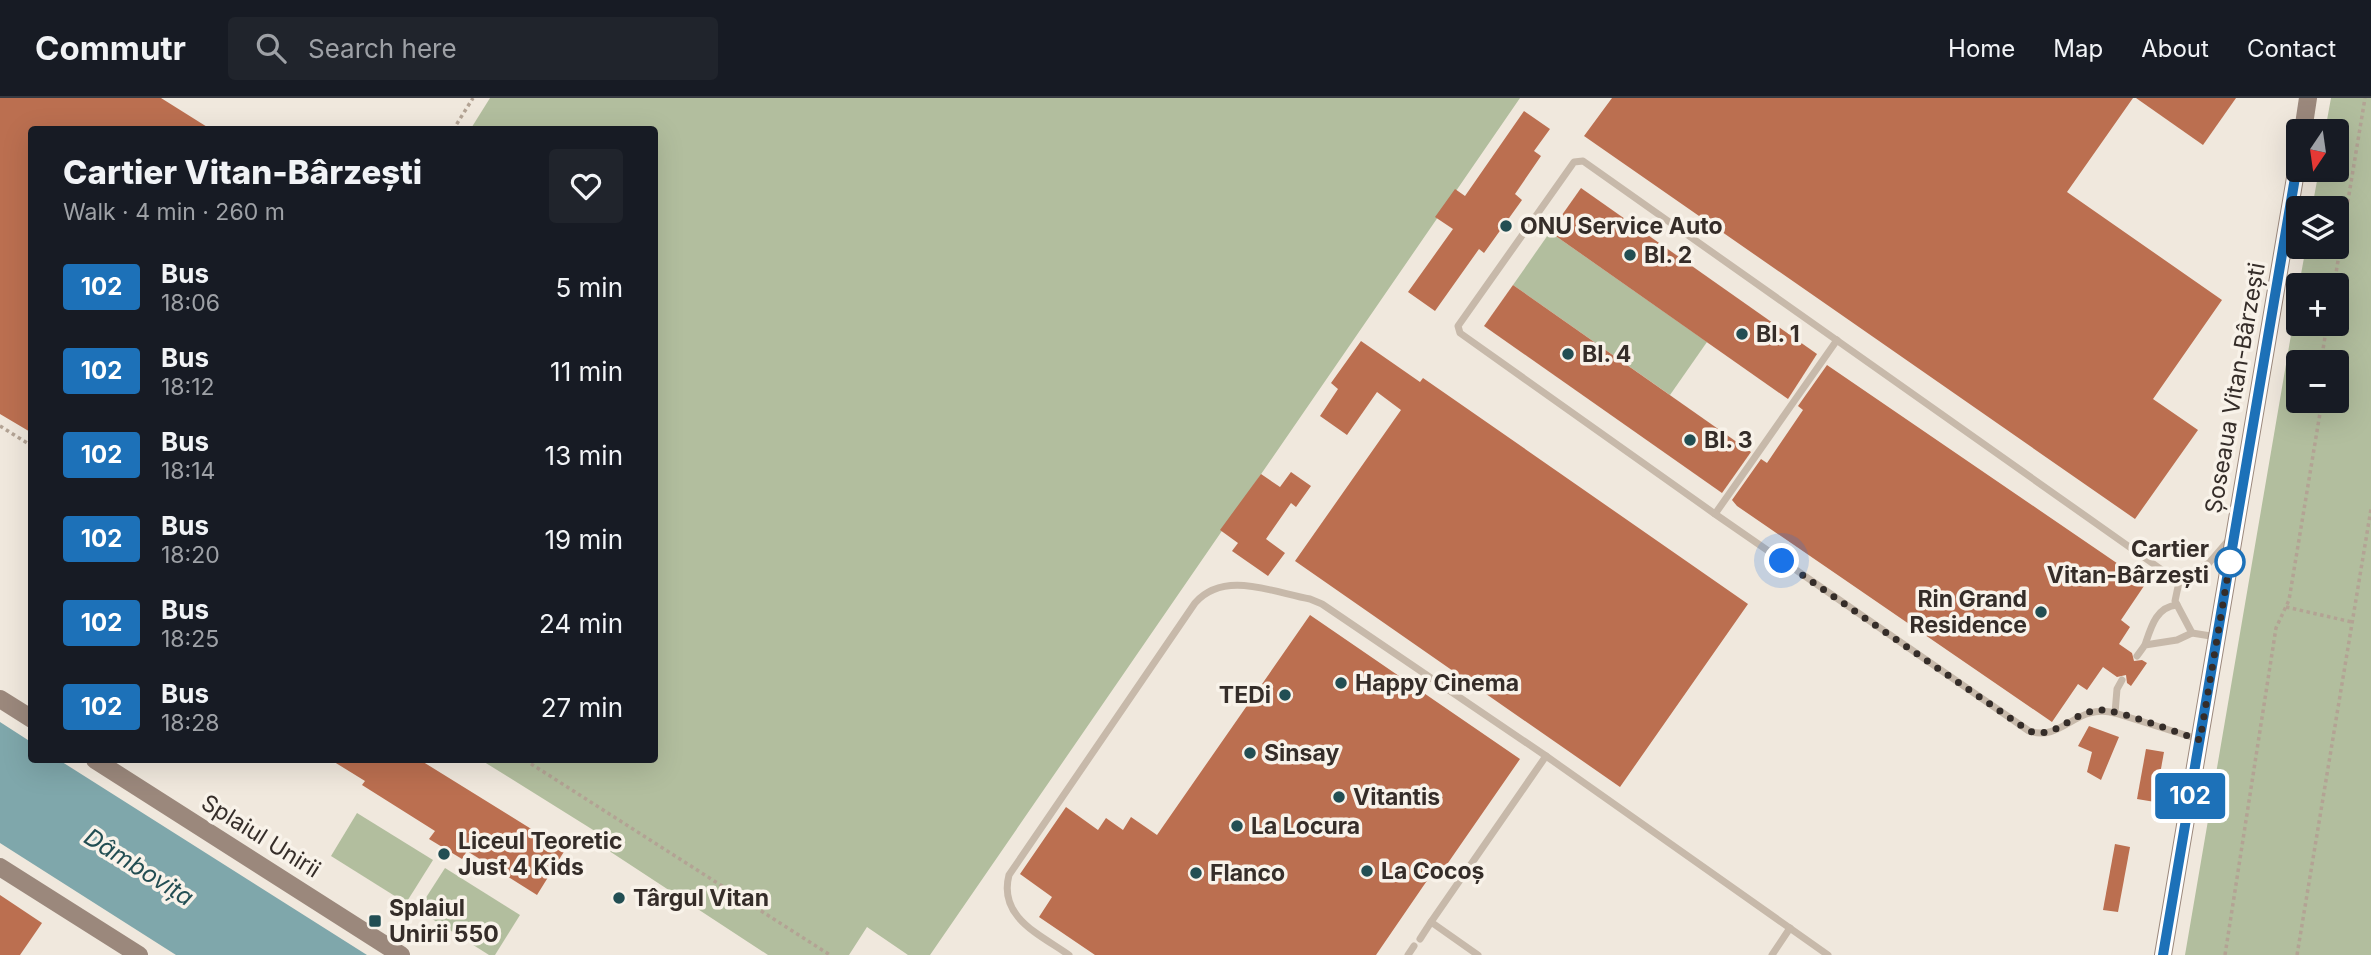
<!DOCTYPE html>
<meta charset="utf-8">
<style>
:root{--surface:#171b24;--page:#20242c;--text:#f1f3f6;--muted:#9ea1a6;--line:#363941}
body{margin:0;font-family:Inter,sans-serif;background:var(--page);color:var(--text);height:100vh;display:flex;flex-direction:column;font-size:26px;white-space:nowrap}
*{box-sizing:border-box;margin:0}
p{font-size:23px;color:var(--muted)}
.icon{flex:none;width:38px;height:38px;fill:none;stroke:currentColor;stroke-width:2;stroke-linecap:round;stroke-linejoin:round}
.map{position:relative;flex:1;overflow:hidden}
.sheet{position:absolute;left:28px;top:28px;width:630px;height:637px;display:flex;flex-direction:column;background:var(--surface);border-radius:7px;box-shadow:0 7px 28px #0002}
.sheet>*{flex:none}
.badge{padding:0 14px;border-radius:5px;font-size:24px;line-height:46px}
.needle{width:46px;rotate:193deg}
.fabs{position:absolute;left:2286px;top:21px;display:grid;gap:14px}
.fabs a{display:grid;place-items:center;width:63px;height:63px;border-radius:7px;background:var(--surface);box-shadow:0 7px 28px #0002;font-size:35px}
.you{position:absolute;width:35px;height:35px;margin:-18px;border:5px solid #fff;border-radius:50%;background:#1a73e8;box-shadow:0 0 0 10px #1a73e833}
.map>.badge{position:absolute;translate:-50% -50%;box-shadow:0 0 0 4px #fff}
.round{display:grid;place-items:center;flex:none;width:74px;height:74px;border-radius:7px;background:var(--page)}
.overview{display:flex;align-items:center;justify-content:space-between;height:119px;padding:0 35px}
h1{font-size:33px;font-weight:800;line-height:52px}
ul{padding:0;list-style:none}
li{display:flex;align-items:center;gap:21px;height:84px;padding:0 35px}
li div{flex:1}
li b{display:block;font-size:26px}
li em{font-style:normal}
li .badge{min-width:77px;font-weight:700;text-align:center}
header{display:flex;align-items:center;gap:42px;box-sizing:border-box;height:98px;padding:0 35px;background:var(--surface);border-bottom:2px solid var(--line)}
header strong{font-size:33px}
nav{display:flex;gap:38px;margin-inline-start:auto;font-size:24px}
.search{width:490px;height:63px;background:var(--page);display:flex;align-items:center;gap:18px;box-sizing:border-box;padding:0 24px;border-radius:7px;color:var(--muted);font-size:26px}
.map>svg:first-child{display:block}
.green{fill:#b2be9e;fill-rule:evenodd}
.water{fill:#7fa7ab}
.building{fill:#bb6f50}
.lines{fill:none;stroke-linecap:round;stroke-linejoin:round}
.path{stroke:#b3a394;stroke-width:3.5;stroke-dasharray:3.5 3.5;stroke-linecap:butt}
.service{stroke:#c7b9aa;stroke-width:7}
.secondary{stroke:#9b887c;stroke-width:18}
.line-casing{stroke:#fff;stroke-width:16}
.line{stroke:#1d71b8;stroke-width:10}
.walk{stroke:#352d29;stroke-width:7;stroke-dasharray:0 12.6}
.poi-dot{fill:#224e53;stroke:#f8f2e9;stroke-width:2.5}
.stop-dot{fill:#fff;stroke:#1d71b8;stroke-width:3.5}
.labels{text-anchor:middle;dominant-baseline:central;stroke-width:7;stroke-linejoin:round;paint-order:stroke}
.poi-label{font-size:23px;font-weight:bold;fill:#352d29;stroke:#f8f2e9;text-anchor:start}
.street-label{font-size:23px;fill:#352d29;stroke:#f8f2e9}
.stop-label{font-size:23px;font-weight:bold;fill:#352d29;stroke:#f8f2e9;text-anchor:end}
.water-label{font-size:24px;font-style:italic;fill:#224e53;stroke:#f8f2e9}
</style>
<header>
<strong>Commutr</strong>
<div class="search"><svg class="icon" aria-label="search" viewBox="0 0 24 24"><circle cx="10" cy="10" r="6"/><path d="M15 15l6 6"/></svg>Search here</div>
<nav><a>Home</a><a>Map</a><a>About</a><a>Contact</a></nav>
</header>
<div class="map">
<svg width="2371" height="857" viewBox="0 0 2371 857">
<rect width="100%" height="100%" fill="#f0e8dd"/>
<g class="green">
<polygon points="490,0 1520,0 930,857 908,857 867,829 849,857 768,857 594,743 598,735 481,662 654,662 654,32 470,32"/>
<path d="M2331,0H2371V857H2185L2298,196V226H2336V187H2299L2306,149H2336V110H2312L2319,72H2336V33H2325ZM2336,264V303H2298V264Z"/>
<polygon points="1550,134 1707,244 1670,297 1513,187"/>
<polygon points="357,715 433,762 406,805 331,758"/>
<polygon points="445,770 520,817 495,857 489,857 418,812"/>
</g>
<polygon class="water" points="0,624 31,644 32,662 59,662 367,857 176,857 0,745"/>
<g class="building">
<polygon points="0,0 161,0 212,32 32,32 32,335 0,316"/>
<polygon points="1612,0 2133,0 2067,94 2222,202 2153,301 2198,332 2135,421 1584,38"/>
<polygon points="2136,0 2236,0 2203,47"/>
<polygon points="1524,13 1550,31 1534,53 1541,58 1515,96 1522,102 1484,155 1479,151 1435,213 1408,194 1453,131 1435,119 1455,91 1465,98"/>
<polygon points="1581,90 1817,256 1788,301 1550,134"/>
<polygon points="1513,187 1751,354 1722,395 1484,228"/>
<polygon points="1361,243 1420,284 1423,280 1748,506 1620,689 1295,463 1401,312 1377,294 1347,337 1320,318 1338,291 1331,285"/>
<polygon points="1827,267 2146,485 2121,522 2130,529 2119,546 2132,555 2134,563 2142,562 2147,565 2131,588 2127,585 2126,577 2117,579 2103,569 2087,592 2078,586 2052,624 1737,408 1732,402 1761,361 1767,365 1803,312 1798,308"/>
<polygon points="1291,374 1311,388 1296,409 1291,405 1266,441 1285,455 1268,478 1232,453 1238,445 1220,432 1261,376 1280,389"/>
<polygon points="1310,517 1520,661 1441,775 1435,771 1376,857 1095,857 1039,819 1052,799 1020,776 1066,709 1098,732 1106,720 1123,732 1131,719 1157,737"/>
<polygon points="2089,628 2119,639 2101,682 2087,674 2092,654 2078,648"/>
<polygon points="2146,651 2164,654 2155,704 2137,701"/>
<polygon points="331,662 420,662 565,752 537,797 467,753 462,761 429,741 435,733 362,687 365,683"/>
<polygon points="2115,746 2130,749 2118,814 2103,812"/>
<polygon points="0,797 42,825 20,857 0,857"/>
</g>
<g class="lines">
<g class="path">
<polyline points="453,32 473,0"/>
<polyline points="2334,187 2365,0"/>
<polyline points="2321,264 2327,226"/>
<polyline points="0,328 32,348"/>
<polyline points="2286,509 2352,524"/>
<polyline points="525,662 830,857"/>
<polyline points="2225,857 2276,530 2289,502 2322,303"/>
<polyline points="2297,857 2371,411"/>
</g>
<g class="service">
<polyline points="1715,416 1837,242"/>
<polyline points="2179,484 2209,465 2227,444"/>
<path d="M2145,547C2151,529 2156,509 2177,507"/>
<polyline points="2137,558 2145,547 2177,542 2192,535 2217,539"/>
<polyline points="2122,582 2117,591 2115,615 2198,641"/>
<path d="M2115,615C2075,605 2063,644 2029,633L1715,416L1460,235L1458,228L1574,64L1583,63L2179,484L2175,503L2192,535"/>
<polyline points="1420,841 1431,824"/>
<path d="M1069,857C1039,836 998,819 1009,777L1195,505C1224,472 1272,494 1310,501L1322,506L1546,658L1828,857"/>
<polyline points="1408,857 1414,848"/>
<polyline points="1478,857 1431,824 1546,658"/>
<polyline points="1772,857 1790,830"/>
</g>
<g class="secondary">
<polyline points="2303,33 2308,0"/>
<polyline points="0,601 32,621"/>
<polyline points="95,662 401,857"/>
<polyline points="0,769 139,857"/>
<polyline points="2163,857 2298,62"/>
</g>
</g>
<g class="lines">
<defs>
<polyline id="line" points="2163,857 2298,62"/>
</defs>
<use href="#line" class="line-casing"/>
<use href="#line" class="line"/>
<path class="walk" d="M1782,463L2029,633C2057,642 2072,613 2100,612C2120,612 2177,635 2200,642L2231,458L2230,464"/>
</g>
<g class="poi-dot">
<circle cx="1506" cy="128" r="7"/>
<circle cx="1630" cy="157" r="7"/>
<circle cx="1742" cy="236" r="7"/>
<circle cx="1568" cy="256" r="7"/>
<circle cx="1690" cy="342" r="7"/>
<circle cx="2041" cy="514" r="7"/>
<circle cx="1341" cy="585" r="7"/>
<circle cx="1285" cy="597" r="7"/>
<circle cx="1250" cy="655" r="7"/>
<circle cx="1339" cy="699" r="7"/>
<circle cx="1237" cy="728" r="7"/>
<circle cx="444" cy="756" r="7"/>
<circle cx="1367" cy="773" r="7"/>
<circle cx="1196" cy="775" r="7"/>
<circle cx="619" cy="800" r="7"/>
<rect x="368" y="816" width="14" height="14" rx="3.5"/>
</g>
<circle class="stop-dot" cx="2230" cy="464" r="14"/>
<g class="labels">
<g class="poi-label">
<text x="1520" y="128">ONU Service Auto</text>
<text x="1644" y="157">Bl. 2</text>
<text x="1756" y="236">Bl. 1</text>
<text x="1582" y="256">Bl. 4</text>
<text x="1704" y="342">Bl. 3</text>
<text x="2027" y="501" text-anchor="end">Rin Grand<tspan x="2027" dy="26">Residence</tspan></text>
<text x="1355" y="585">Happy Cinema</text>
<text x="1271" y="597" text-anchor="end">TEDi</text>
<text x="1264" y="655">Sinsay</text>
<text x="1353" y="699">Vitantis</text>
<text x="1251" y="728">La Locura</text>
<text x="458" y="743">Liceul Teoretic<tspan x="458" dy="26">Just 4 Kids</tspan></text>
<text x="1381" y="773">La Cocoș</text>
<text x="1210" y="775">Flanco</text>
<text x="633" y="800">Târgul Vitan</text>
<text x="389" y="810">Splaiul<tspan x="389" dy="26">Unirii 550</tspan></text>
</g>
<g class="street-label">
<text transform="translate(2235 290) rotate(-80)">Șoseaua Vitan-Bârzești</text>
<text transform="translate(261 738) rotate(32)">Splaiul Unirii</text>
</g>
<g class="stop-label">
<text x="2209" y="451">Cartier<tspan x="2209" dy="26">Vitan-Bârzești</tspan></text>
</g>
<g class="water-label">
<text transform="translate(139 769) rotate(32)">Dâmbovița</text>
</g>
</g>
</svg>
<div class="fabs">
<a><svg class="needle" viewBox="-14 -14 28 28"><path d="M0-13l5 13h-10z" fill="#e53935"/><path d="M0 13l5-13h-10z" fill="#9ea1a6"/></svg></a>
<a><svg class="icon" aria-label="layers" viewBox="0 0 24 24"><path d="M12 4l9 5-9 5-9-5zM3 14l9 5 9-5"/></svg></a>
<a>+</a>
<a>−</a>
</div>
<div class="you" style="left:1782px;top:463px"></div>
<b class="badge" style="left:2190px;top:698px;background:#1d71b8;color:#fff">102</b>
<section class="sheet">
<div class="overview"><div><h1>Cartier Vitan-Bârzești</h1><p>Walk · 4 min · 260 m</p></div><a class="round"><svg class="icon" aria-label="heart" viewBox="0 0 24 24"><path d="M12 20l-8-8c-3-5 5-10 8-4 3-6 11-1 8 4z"/></svg></a></div>
<ul>
<li><span class="badge" style="background:#1d71b8;color:#fff">102</span><div><b>Bus</b><p>18:06</p></div><em>5 min</em></li>
<li><span class="badge" style="background:#1d71b8;color:#fff">102</span><div><b>Bus</b><p>18:12</p></div><em>11 min</em></li>
<li><span class="badge" style="background:#1d71b8;color:#fff">102</span><div><b>Bus</b><p>18:14</p></div><em>13 min</em></li>
<li><span class="badge" style="background:#1d71b8;color:#fff">102</span><div><b>Bus</b><p>18:20</p></div><em>19 min</em></li>
<li><span class="badge" style="background:#1d71b8;color:#fff">102</span><div><b>Bus</b><p>18:25</p></div><em>24 min</em></li>
<li><span class="badge" style="background:#1d71b8;color:#fff">102</span><div><b>Bus</b><p>18:28</p></div><em>27 min</em></li>
</ul>
</section>
</div>
